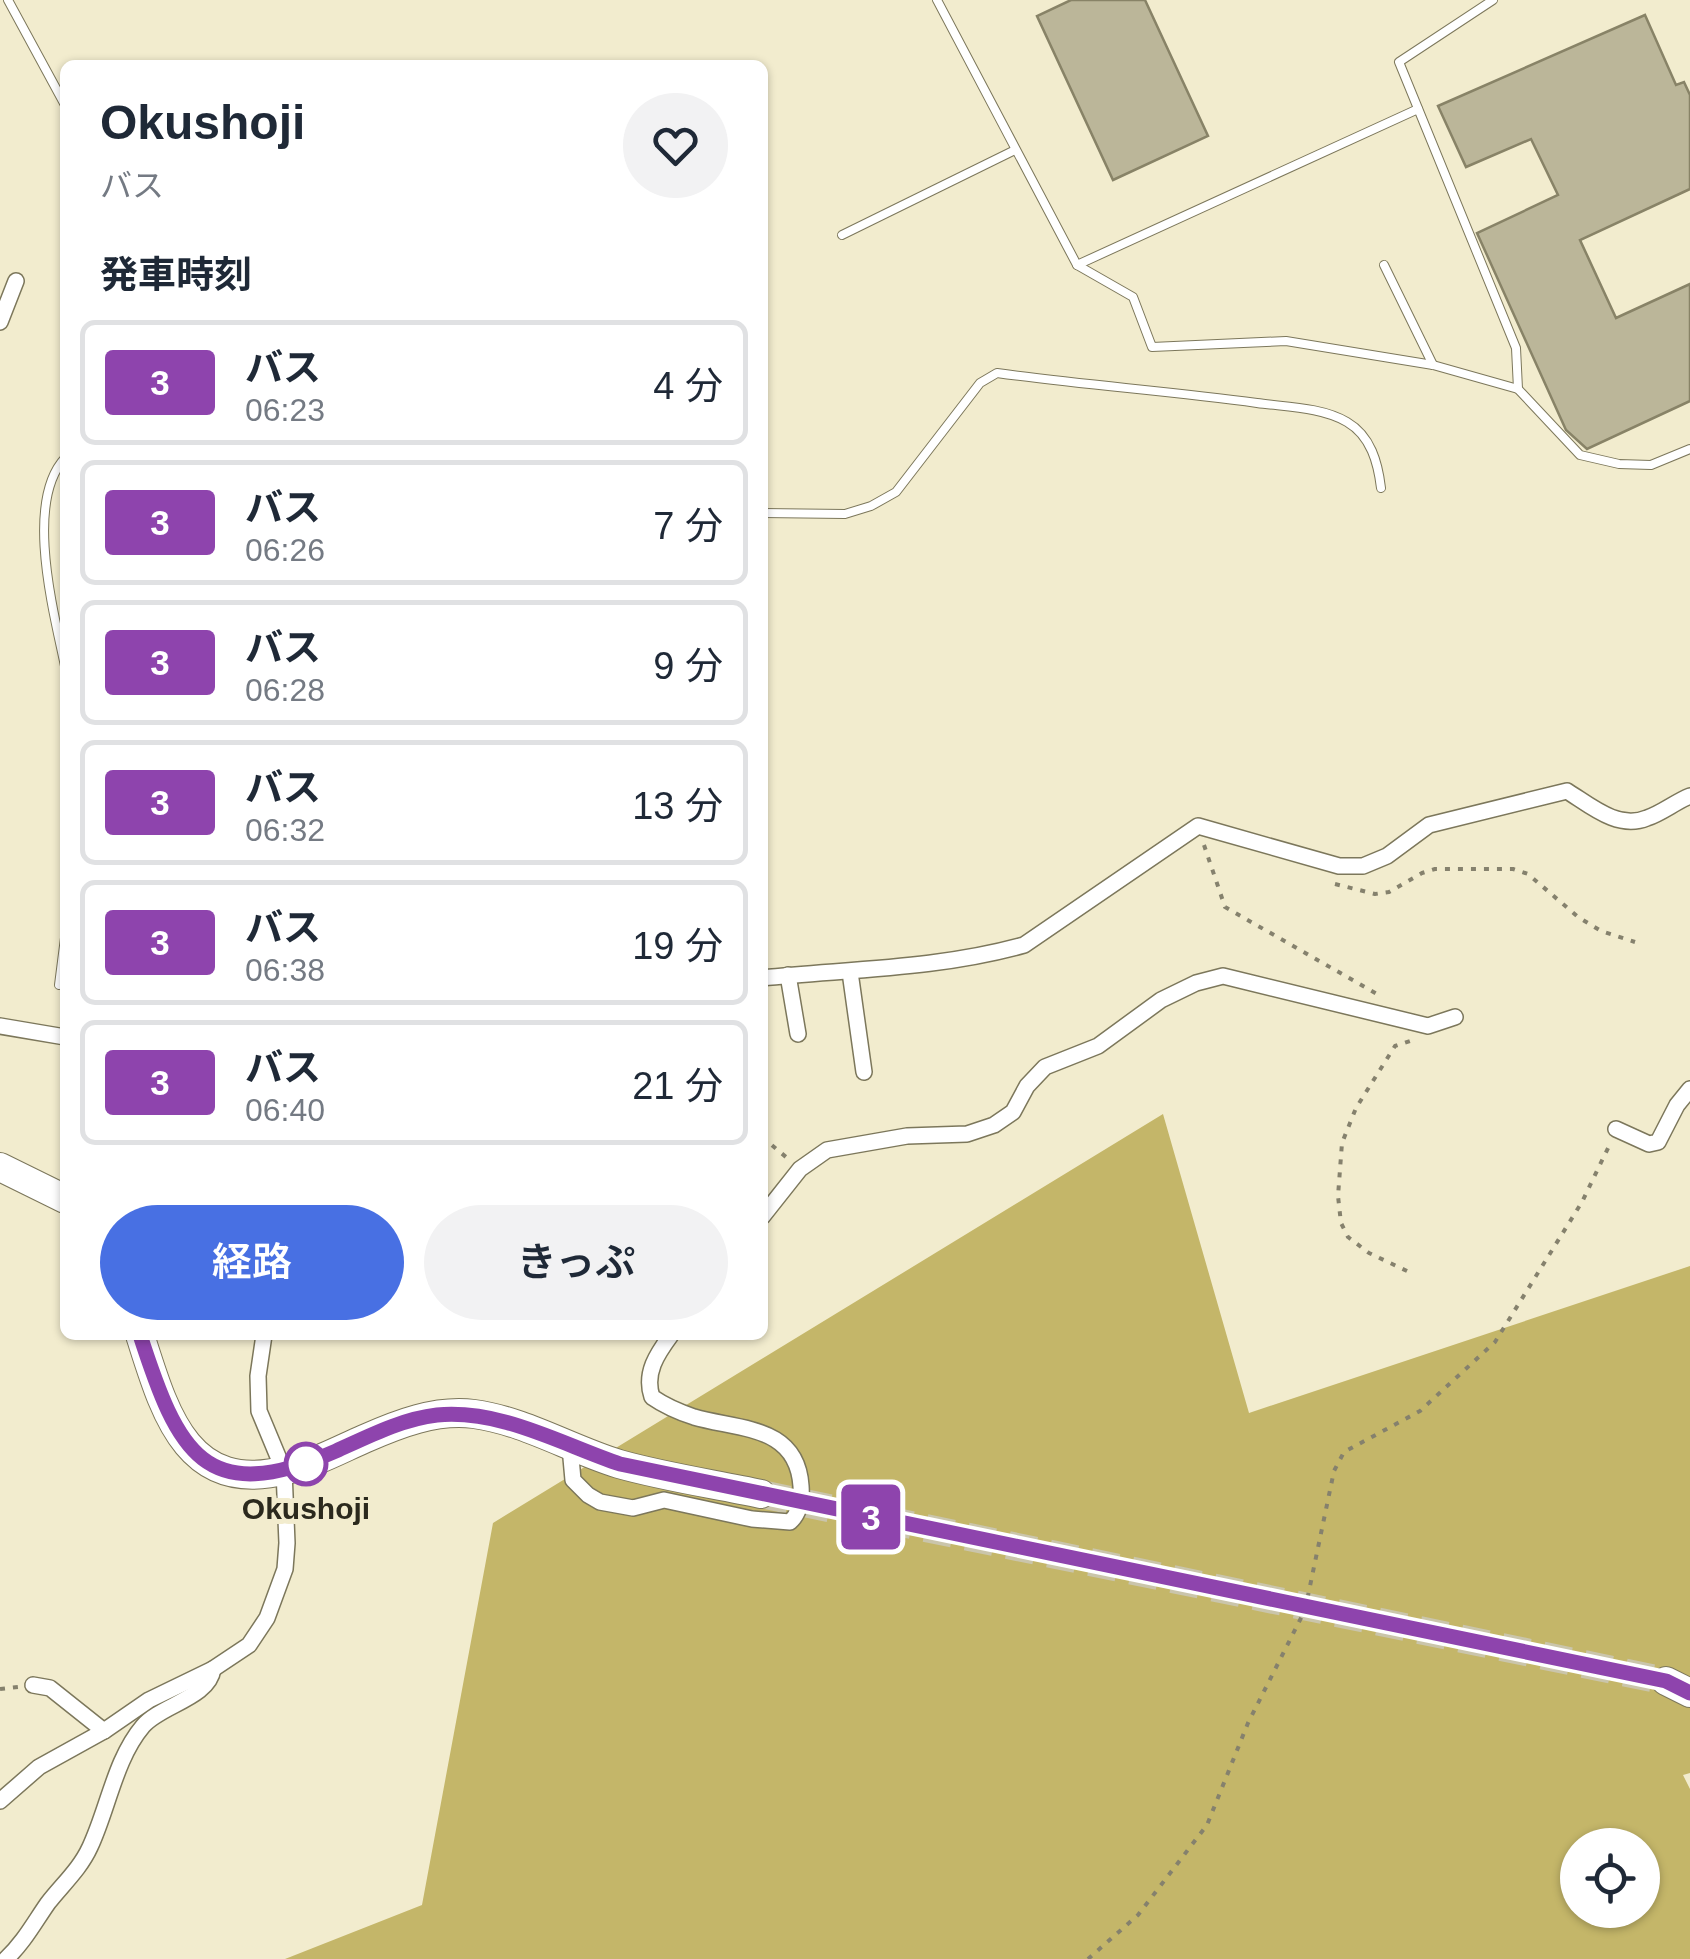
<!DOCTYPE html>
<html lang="ja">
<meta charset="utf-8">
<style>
:root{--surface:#fff;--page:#f2f2f3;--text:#1f2937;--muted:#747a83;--line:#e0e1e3;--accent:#4870e3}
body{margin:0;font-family:Helvetica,"Noto Sans JP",sans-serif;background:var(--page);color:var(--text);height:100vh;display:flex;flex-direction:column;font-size:38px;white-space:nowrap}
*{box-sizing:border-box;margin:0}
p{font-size:32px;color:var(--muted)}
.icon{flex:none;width:55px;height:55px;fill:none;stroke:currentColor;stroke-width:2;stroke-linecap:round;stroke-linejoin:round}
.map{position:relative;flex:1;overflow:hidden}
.drawer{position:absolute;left:60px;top:60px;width:708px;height:1280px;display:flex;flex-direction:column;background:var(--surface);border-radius:15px;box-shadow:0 2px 8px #0004}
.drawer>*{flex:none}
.badge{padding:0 20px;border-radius:8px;font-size:35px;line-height:65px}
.buttons{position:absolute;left:1560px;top:1828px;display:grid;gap:20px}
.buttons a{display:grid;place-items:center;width:100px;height:100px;border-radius:50%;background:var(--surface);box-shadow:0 2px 8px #0004;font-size:50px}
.map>.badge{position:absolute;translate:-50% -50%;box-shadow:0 0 0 5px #fff}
h2{padding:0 40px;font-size:38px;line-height:90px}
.round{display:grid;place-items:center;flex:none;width:105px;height:105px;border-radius:52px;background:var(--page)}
.summary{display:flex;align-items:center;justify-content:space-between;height:170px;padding:0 40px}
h1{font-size:48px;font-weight:600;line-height:75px}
.action{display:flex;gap:20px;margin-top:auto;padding:20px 40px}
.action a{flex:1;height:115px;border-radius:60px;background:var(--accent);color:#fff;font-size:40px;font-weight:600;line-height:115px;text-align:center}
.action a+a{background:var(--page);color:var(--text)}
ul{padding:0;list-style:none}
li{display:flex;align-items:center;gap:30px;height:125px;margin:0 20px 15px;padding:0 20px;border:5px solid var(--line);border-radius:15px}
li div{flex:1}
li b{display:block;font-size:38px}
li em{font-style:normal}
li .badge{min-width:110px;font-weight:700;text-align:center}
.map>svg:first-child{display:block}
.forest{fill:#c4b669;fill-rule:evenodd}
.building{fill:#bbb699;stroke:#888367;stroke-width:2.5}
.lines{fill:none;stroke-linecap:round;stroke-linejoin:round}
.trunk-tunnel{stroke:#cac5ab;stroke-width:28;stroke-dasharray:28 14;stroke-linecap:butt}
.service-casing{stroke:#7c775b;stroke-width:10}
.minor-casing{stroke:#7c775b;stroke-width:18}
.trunk-casing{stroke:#7c775b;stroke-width:30}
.path{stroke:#85816d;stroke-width:4;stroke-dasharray:5 8;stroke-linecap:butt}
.service{stroke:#fff;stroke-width:8}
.minor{stroke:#fff;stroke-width:15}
.trunk{stroke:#fff;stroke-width:28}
.line-casing{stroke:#fff;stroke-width:22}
.line{stroke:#8e44ad;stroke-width:15}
.stop-dot{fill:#fff;stroke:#8e44ad;stroke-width:5}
.labels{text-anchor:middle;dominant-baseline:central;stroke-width:10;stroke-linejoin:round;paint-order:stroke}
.stop-label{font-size:30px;font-weight:bold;fill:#2b291d;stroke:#f2ecce}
</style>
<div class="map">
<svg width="1690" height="1959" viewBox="0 0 1690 1959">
<rect width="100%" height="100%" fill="#f2ecce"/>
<path class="forest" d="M1163,1114L1249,1413L1690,1266V1773L1683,1775L1690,1789V1959H285L422,1905L493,1523ZM1578,1845H1642V1910H1578Z"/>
<g class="building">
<polygon points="1071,0 1145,0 1208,136 1113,180 1037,16"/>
<polygon points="1645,15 1676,85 1684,82 1690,95 1690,189 1580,240 1616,318 1690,284 1690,401 1587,449 1566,430 1477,233 1558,195 1531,139 1466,167 1438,106"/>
</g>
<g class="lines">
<polyline class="trunk-tunnel" points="761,1494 1666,1681"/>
<defs>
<g id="service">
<polyline points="8,0 65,105"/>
<polyline points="937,0 1077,265 1133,297 1152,347 1286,341 1433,365 1518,389 1580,455 1619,464 1651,465 1690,449"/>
<polyline points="1493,0 1399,62 1516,348 1518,389"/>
<polyline points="842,235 1015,150"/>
<polyline points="1077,265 1418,109"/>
<polyline points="1384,265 1433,365"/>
<path d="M65,458C24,502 54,613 65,666"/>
<path d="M762,513L845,514L871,506L896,492L980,383L997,373C1083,385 1170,391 1257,403C1285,407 1322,407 1347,422C1371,436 1378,463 1381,488"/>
<polyline points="59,985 65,938"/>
</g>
<g id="minor">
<polyline points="0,322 16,281"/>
<polyline points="850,972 864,1072"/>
<polyline points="788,975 798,1034"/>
<path d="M762,978C850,969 938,969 1024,945L1198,826L1339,866H1363L1387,856L1429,825L1567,791C1591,806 1618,830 1647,818C1662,813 1675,802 1690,796"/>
<polyline points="0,1026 65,1037"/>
<polyline points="1616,1129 1649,1144 1658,1142 1677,1105 1690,1089"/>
<polyline points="762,1217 800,1169 827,1150 907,1136 967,1134 994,1125 1013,1112 1027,1086 1045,1067 1098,1046 1161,1000 1196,983 1223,976 1428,1026 1455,1017"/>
<path d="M570,1447L573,1480L588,1495L600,1502L633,1508L664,1500L752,1519L790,1522C800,1513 802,1500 801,1486C797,1425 739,1430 694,1417C679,1412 665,1406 652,1397C644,1373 657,1354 671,1335"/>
<polyline points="33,1685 50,1688 104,1731"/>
<polyline points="0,1801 39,1767 104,1731 149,1700 213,1669 249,1645 267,1618 285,1569 287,1543 284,1471 259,1411 258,1376 264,1335"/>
<path d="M6,1959C24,1942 34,1923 48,1903C62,1885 80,1869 90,1847C108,1809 115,1759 143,1726C161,1705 209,1698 213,1669"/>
</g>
<g id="trunk">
<polyline points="0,1167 65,1199"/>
<path d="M140,1335C164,1410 186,1496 286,1470C313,1464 339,1450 364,1439C398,1424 436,1409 474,1414C525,1421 570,1449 619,1464C665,1477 714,1484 761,1494"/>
<polyline points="1666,1681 1690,1693"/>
</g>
</defs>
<use href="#service" class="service-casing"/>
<use href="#minor" class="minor-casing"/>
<use href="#trunk" class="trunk-casing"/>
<g class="path">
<polyline points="1204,845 1225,907 1377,994"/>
<polyline points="1335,884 1375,894 1389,892 1422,873 1435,869 1513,869 1528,874 1578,917 1601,931 1635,942"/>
<polyline points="762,1101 762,1102"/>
<polyline points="762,1137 786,1157"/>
<polyline points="1407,1271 1369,1253 1348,1237 1341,1223 1338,1196 1342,1143 1356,1108 1395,1046 1410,1041"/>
<polyline points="0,1689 18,1687"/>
<polyline points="1088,1959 1138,1915 1207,1825 1248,1723 1305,1610 1334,1471 1344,1452 1420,1411 1495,1342 1582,1202 1609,1146"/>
</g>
<use href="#service" class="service"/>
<use href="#minor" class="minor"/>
<use href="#trunk" class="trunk"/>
</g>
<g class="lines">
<defs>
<path id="line" d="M140,1335C178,1452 204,1509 336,1451C369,1436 402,1419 437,1415C501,1409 561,1444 620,1464L1666,1681L1690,1693"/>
</defs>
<use href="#line" class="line-casing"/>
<use href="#line" class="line"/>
</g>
<circle class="stop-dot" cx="306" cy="1464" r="20"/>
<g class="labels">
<g class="stop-label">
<text x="306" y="1508">Okushoji</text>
</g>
</g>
</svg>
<div class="buttons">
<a><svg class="icon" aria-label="locate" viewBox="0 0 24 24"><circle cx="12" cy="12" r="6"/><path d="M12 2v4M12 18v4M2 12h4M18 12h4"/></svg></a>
</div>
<b class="badge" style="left:871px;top:1517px;background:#8e44ad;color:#fff">3</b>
<section class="drawer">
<div class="summary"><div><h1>Okushoji</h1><p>バス</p></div><a class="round"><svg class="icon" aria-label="heart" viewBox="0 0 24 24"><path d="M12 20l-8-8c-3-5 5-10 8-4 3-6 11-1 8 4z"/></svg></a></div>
<h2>発車時刻</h2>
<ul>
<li><span class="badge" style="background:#8e44ad;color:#fff">3</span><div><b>バス</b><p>06:23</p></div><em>4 分</em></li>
<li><span class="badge" style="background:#8e44ad;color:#fff">3</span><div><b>バス</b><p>06:26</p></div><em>7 分</em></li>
<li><span class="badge" style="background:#8e44ad;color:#fff">3</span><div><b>バス</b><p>06:28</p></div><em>9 分</em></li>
<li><span class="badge" style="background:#8e44ad;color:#fff">3</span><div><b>バス</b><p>06:32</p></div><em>13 分</em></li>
<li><span class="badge" style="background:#8e44ad;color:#fff">3</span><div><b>バス</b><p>06:38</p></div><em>19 分</em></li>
<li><span class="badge" style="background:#8e44ad;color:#fff">3</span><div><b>バス</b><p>06:40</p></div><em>21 分</em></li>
</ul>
<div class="action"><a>経路</a><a>きっぷ</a></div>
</section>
</div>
